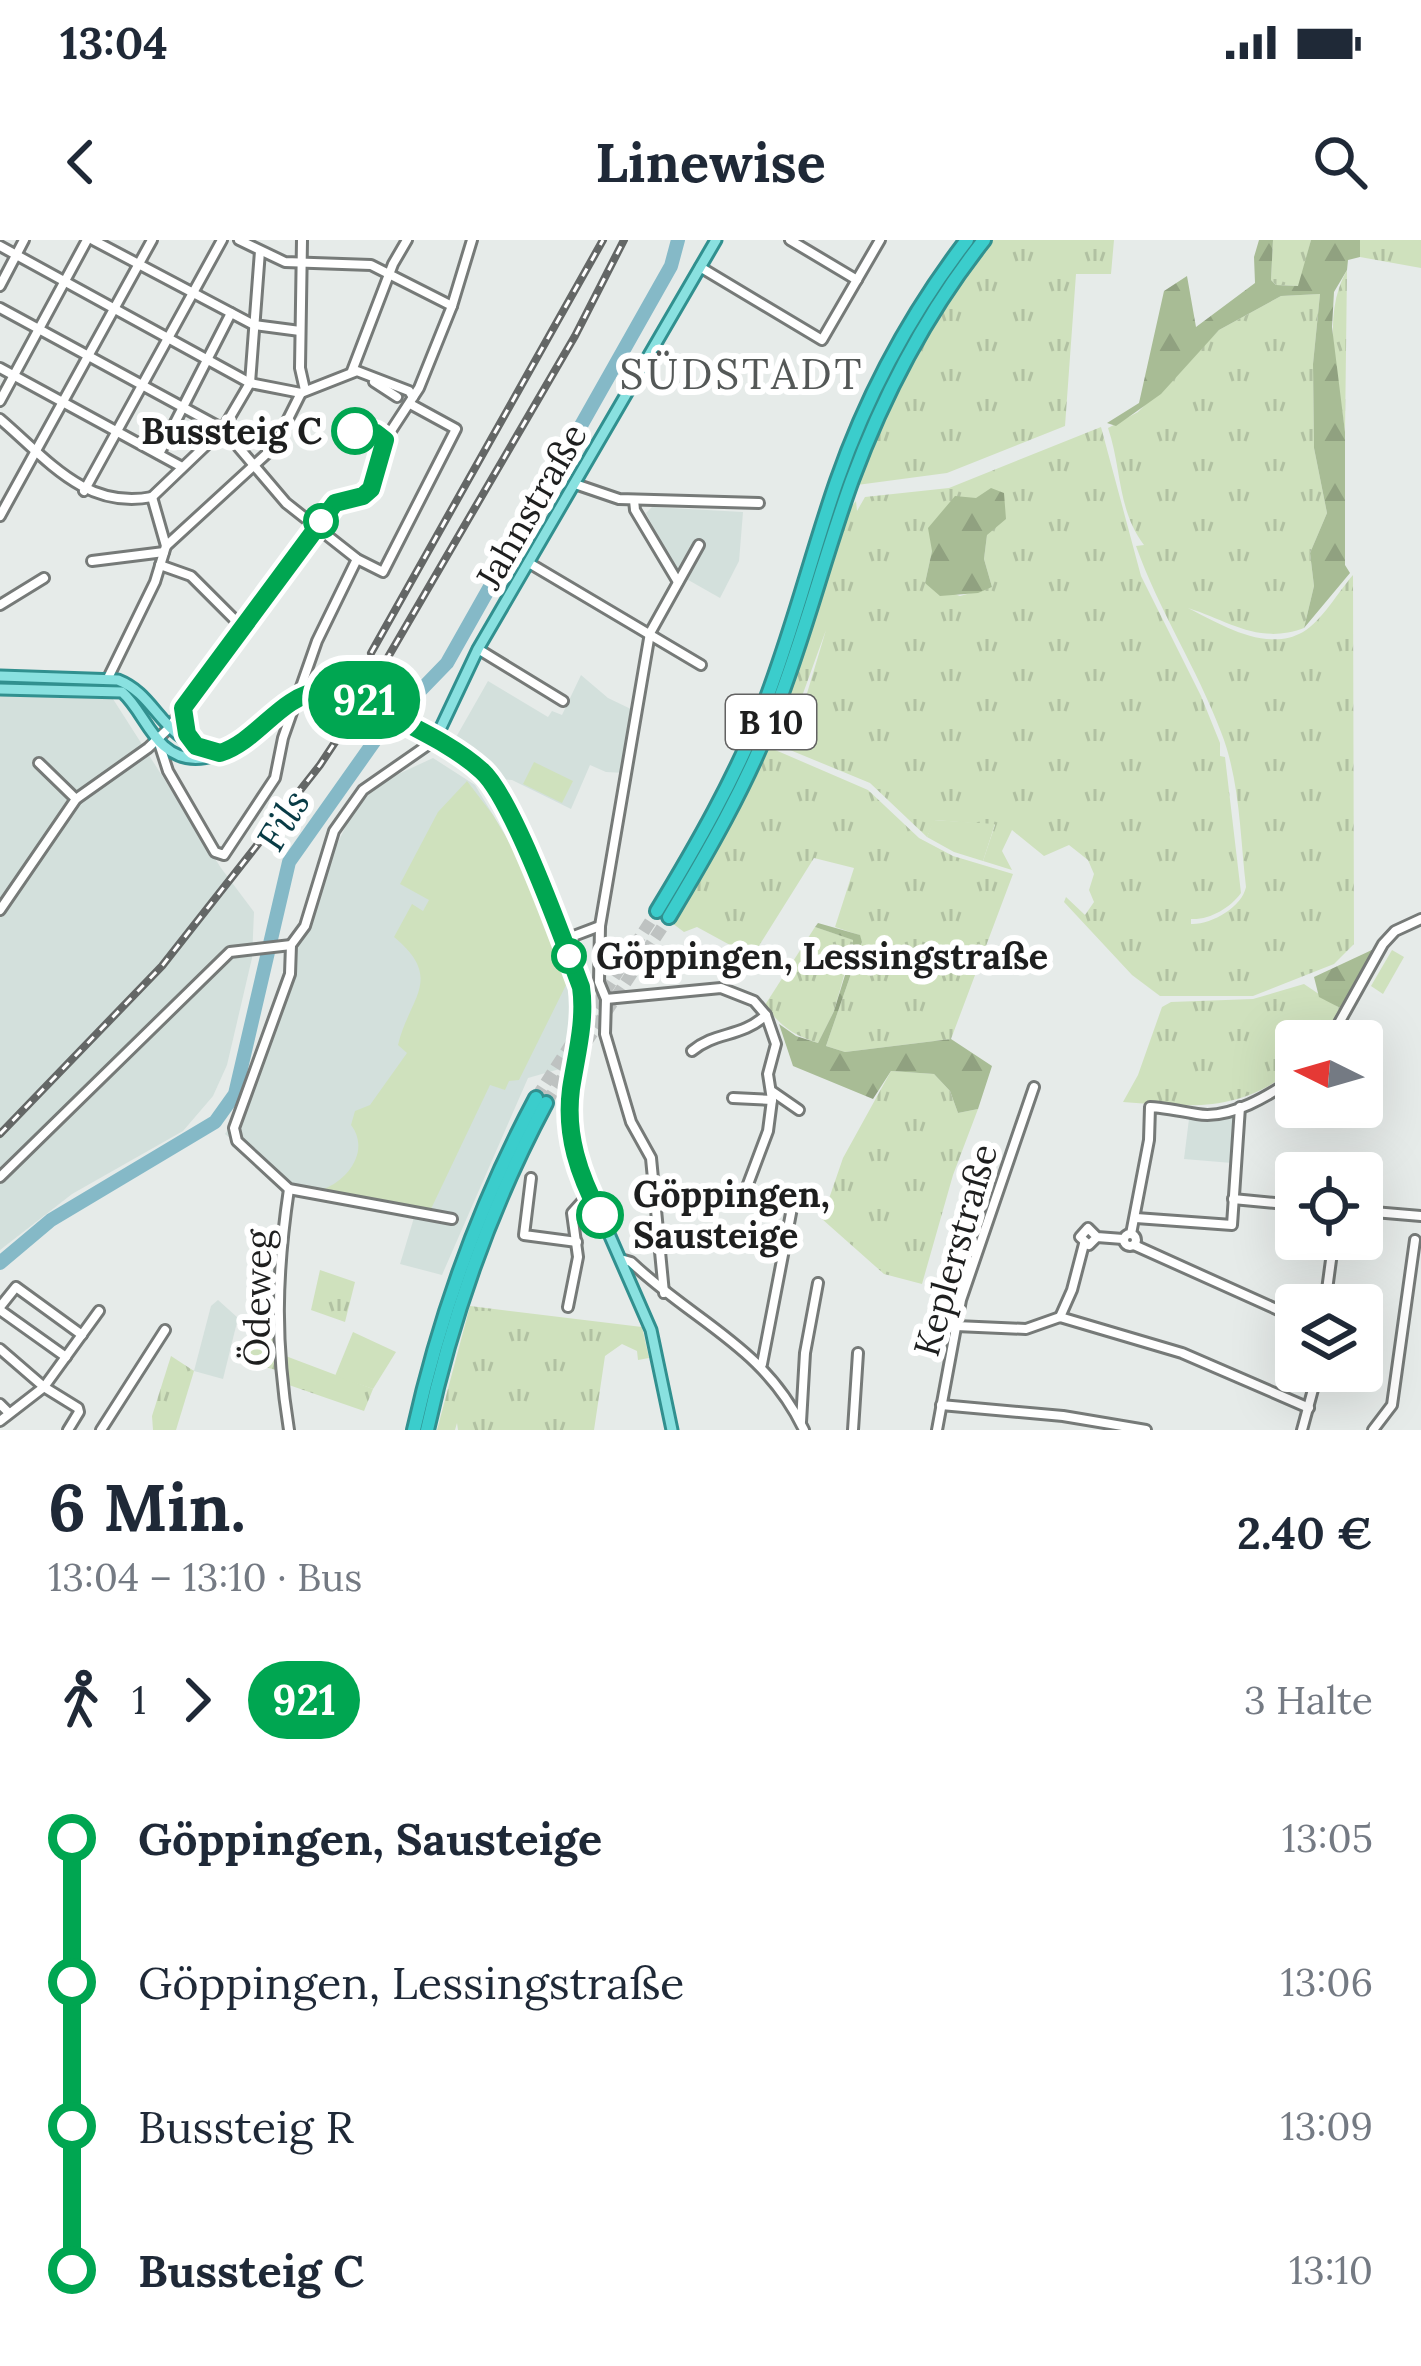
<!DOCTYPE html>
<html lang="de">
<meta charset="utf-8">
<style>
:root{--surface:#fff;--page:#f6f6f7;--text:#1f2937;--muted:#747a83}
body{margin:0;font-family:Lora,serif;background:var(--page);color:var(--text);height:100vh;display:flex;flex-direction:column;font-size:45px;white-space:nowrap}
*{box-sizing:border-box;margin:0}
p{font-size:39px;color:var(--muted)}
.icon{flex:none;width:66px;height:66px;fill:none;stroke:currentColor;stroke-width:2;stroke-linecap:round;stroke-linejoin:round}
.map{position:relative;height:1190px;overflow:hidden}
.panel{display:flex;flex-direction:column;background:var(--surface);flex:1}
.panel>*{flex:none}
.badge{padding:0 24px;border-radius:39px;font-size:42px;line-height:78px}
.needle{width:78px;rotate:275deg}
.controls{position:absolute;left:1275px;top:780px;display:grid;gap:24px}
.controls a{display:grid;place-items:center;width:108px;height:108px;border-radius:12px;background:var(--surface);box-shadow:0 12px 48px #0002;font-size:60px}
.map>.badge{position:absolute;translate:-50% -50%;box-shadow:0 0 0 6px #fff}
.legs{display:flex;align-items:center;gap:18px;height:132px;padding:0 48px;font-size:39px}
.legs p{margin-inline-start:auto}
.head{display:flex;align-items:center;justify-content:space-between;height:204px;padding:0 48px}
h1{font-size:66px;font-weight:700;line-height:90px}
ul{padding:0 48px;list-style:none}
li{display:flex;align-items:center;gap:42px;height:144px;font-size:45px}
li i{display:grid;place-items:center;width:18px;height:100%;margin:0 15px;background:currentColor}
li i::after{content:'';width:30px;height:30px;margin:-15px;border:9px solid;border-radius:50%;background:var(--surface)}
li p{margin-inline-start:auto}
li:first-child i{background:linear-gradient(#0000 50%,currentColor 0)}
li:last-child i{background:linear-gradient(currentColor 50%,#0000 0)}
.status{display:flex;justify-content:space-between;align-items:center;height:84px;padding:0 60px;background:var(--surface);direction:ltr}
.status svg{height:33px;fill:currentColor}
header{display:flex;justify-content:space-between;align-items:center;height:156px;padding:0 48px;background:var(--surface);font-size:54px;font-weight:700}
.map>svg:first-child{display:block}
.built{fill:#d3e0dc}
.grass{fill:url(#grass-tufts);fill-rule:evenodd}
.forest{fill:url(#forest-firs)}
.green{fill:#cfe1bd}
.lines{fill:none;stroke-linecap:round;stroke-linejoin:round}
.river{stroke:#85b9c7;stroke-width:14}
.highway-tunnel{stroke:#bec2c1;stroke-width:12;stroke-dasharray:12 6;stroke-linecap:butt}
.minor-casing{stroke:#767a78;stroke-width:14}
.major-casing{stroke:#31908f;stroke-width:15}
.highway-casing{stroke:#31908f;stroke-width:18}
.minor{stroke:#fff;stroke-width:8}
.major{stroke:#89e1e0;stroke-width:9}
.highway{stroke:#3bcdcc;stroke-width:12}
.rail-casing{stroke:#646766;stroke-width:8}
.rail{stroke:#fff;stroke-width:3;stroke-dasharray:9;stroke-linecap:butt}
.major-bridge-casing{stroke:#31908f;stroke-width:15;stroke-linecap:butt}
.major-bridge{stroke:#89e1e0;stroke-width:9}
.line-1-casing{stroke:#fff;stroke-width:27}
.line-1{stroke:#00a651;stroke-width:18}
.stop-1-dot{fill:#fff;stroke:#00a651;stroke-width:6}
.labels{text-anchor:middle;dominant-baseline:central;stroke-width:12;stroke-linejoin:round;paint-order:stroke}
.shield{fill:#fff;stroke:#626262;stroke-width:3}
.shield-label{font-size:33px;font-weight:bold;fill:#1e1f1f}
.stop-label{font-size:36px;font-weight:bold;fill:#1e1f1f;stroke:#fff;text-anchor:start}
.street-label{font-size:36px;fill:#1e1f1f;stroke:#fff}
.water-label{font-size:39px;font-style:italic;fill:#083b45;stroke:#fff}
.quarter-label{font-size:42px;letter-spacing:3px;fill:#545857;stroke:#fff}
</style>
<div class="status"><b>13:04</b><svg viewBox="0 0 49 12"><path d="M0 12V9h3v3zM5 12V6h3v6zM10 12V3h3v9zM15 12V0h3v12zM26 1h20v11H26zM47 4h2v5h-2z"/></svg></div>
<header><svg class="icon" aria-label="back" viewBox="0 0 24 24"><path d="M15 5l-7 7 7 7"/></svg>Linewise<svg class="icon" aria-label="search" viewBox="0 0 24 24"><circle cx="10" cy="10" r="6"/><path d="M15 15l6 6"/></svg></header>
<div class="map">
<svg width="1421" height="1190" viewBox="0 0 1421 1190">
<defs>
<pattern id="grass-tufts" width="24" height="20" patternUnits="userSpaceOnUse" patternTransform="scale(3)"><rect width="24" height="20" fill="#cfe1bd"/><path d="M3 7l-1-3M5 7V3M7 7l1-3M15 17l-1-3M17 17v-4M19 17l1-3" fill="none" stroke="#b1c1a2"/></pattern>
<pattern id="forest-firs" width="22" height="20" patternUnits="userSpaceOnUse" patternTransform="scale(3)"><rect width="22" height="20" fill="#a8bc95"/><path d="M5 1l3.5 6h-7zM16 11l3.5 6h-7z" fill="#90a180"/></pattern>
</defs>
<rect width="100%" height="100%" fill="#e6ebe9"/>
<g class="built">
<polygon points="652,267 743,272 739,321 720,358 676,333 646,273"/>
<polygon points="581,435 608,458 635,471 625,533 606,532 590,525 571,569 512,540 497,539 455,499 488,441 548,477 552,471 562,475"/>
<polygon points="0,454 113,459 221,628 254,672 252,718 227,825 213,856 183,891 72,954 0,1010"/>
<polygon points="433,518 475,545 516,613 565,733 573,773 563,828 528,838 442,1035 400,1024 416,971 289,947 225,894 233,882 334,610 352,574 379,543"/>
<polygon points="1236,874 1232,923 1184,919 1189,879"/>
<polygon points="218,1060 238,1078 223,1139 194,1131 211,1066"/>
</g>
<g class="grass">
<path d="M993,0H1114L1111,34H1076L1065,186L947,233L857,245C889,157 937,75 993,0Z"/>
<polygon points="1273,0 1311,0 1299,46 1276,45 1271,40"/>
<polygon points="1360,0 1421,0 1421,28 1360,17"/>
<path d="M1347,30L1345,192C1339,139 1320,77 1347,30Z"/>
<path d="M1320,54L1313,124L1314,208L1327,273L1310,313L1314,346L1304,388C1259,405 1229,381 1188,368C1220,384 1266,413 1303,392C1322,381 1338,352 1353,335L1354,704L1334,724L1253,756H1160L1132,735L1064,662L1066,657L1085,675L1094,662L1089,650L1094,634L1088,620L1069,605L1044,616L1012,590L1002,611L1012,630L983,621L995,585L935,580L927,597L870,543L790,510L826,390L784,506L769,499L803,415L848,271L856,261L857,271L865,257L949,248L1101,187L1141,336L1201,456L1220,503V516L1225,517L1241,653C1230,668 1210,680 1191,679V684C1211,685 1242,667 1246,647C1240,596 1240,540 1221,492C1197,428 1159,371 1136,306L1144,305C1117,269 1122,229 1108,188L1138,172L1219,90L1281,56ZM987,295L984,319L992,347L960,356L925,343L932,311Z"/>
<polygon points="766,506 868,550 919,598 953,616 1013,634 951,799 845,812 826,806 862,702 859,695 835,687 854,628 814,618 752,717 697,687 684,692 672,683 736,574"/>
<path d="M815,687L854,700L834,771L818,803C793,795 780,786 765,765Z"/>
<path d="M1304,744L1341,769L1321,801H1296V827C1240,873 1191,867 1123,862L1138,835L1162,767L1171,762L1253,759Z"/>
<polygon points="891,831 934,834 950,851 958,873 978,869 953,935 922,1044 884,1034 822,979 843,918"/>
<polygon points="320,1030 355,1042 345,1082 311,1070"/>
<polygon points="470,1066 642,1087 649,1118 638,1120 637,1111 622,1104 605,1116 594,1190 458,1190 457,1183 455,1190 437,1190"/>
<polygon points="276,1082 276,1130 247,1122 256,1085"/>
<polygon points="283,1115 373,1149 364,1171 286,1144"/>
<polygon points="171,1116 194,1131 176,1190 153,1190 152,1176"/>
</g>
<g class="forest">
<polygon points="1259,0 1273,0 1271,40 1276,45 1298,46 1311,0 1360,0 1360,17 1348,20 1347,30 1334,52 1332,87 1345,192 1345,325 1350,333 1304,388 1314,346 1310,313 1327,273 1314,208 1313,124 1320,54 1281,56 1219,90 1161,154 1116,186 1107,183 1139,163 1164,51 1187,36 1196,87 1255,43 1254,17"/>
<polygon points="991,248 1004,253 1006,279 987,295 984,319 992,347 978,353 940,356 925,343 932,311 928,288 955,256 976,258"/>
<polygon points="818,683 860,695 862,702 826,806 845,812 951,799 992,826 978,869 958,873 950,851 934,834 891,831 873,859 793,826 779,784 796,796 818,803 834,771 853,709 853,700 815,687"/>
<polygon points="1374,709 1377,713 1346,771 1319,757 1314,737"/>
</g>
<g class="green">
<polygon points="534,522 573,541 562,563 523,544"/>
<path d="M467,541L493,575L516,614L567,743L519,840L509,841L505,850L490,845L430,971L324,949C349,939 370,910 351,885L355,871L370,865L407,813L398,805C409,758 445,739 394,697L412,664L423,671L429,660L400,644L438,572Z"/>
<polygon points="934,580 995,584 983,621 954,612 927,597"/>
<polygon points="1392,710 1404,717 1383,754 1371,746"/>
<polygon points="353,1092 396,1112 373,1149 335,1136"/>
</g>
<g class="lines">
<polyline class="river" points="0,1023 51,980 215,882 235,854 289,622 383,489 447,423 671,26 678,0"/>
<g class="highway-tunnel">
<polyline points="536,858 657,671"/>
<polyline points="546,863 669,677"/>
</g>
<defs>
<g id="minor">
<polyline points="93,0 254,85 300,91"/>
<polyline points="239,0 285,22 371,25 452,66"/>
<polyline points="302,0 300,128 305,150"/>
<polyline points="790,0 857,40"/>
<polyline points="0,6 250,143 301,153 357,131 409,151 413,157"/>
<polyline points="700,27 822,100 880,0"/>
<polyline points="0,46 24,0"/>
<polyline points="0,68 223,189 286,263 357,319 383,332 456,189 412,165"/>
<polyline points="0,128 182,227"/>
<polyline points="352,131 393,24 407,0"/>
<polyline points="374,142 397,157"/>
<polyline points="0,161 87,0"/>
<path d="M0,179C47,219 85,270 152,257"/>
<polyline points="159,214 231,73"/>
<polyline points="575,244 619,259 759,263"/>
<polyline points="84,251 222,0"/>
<polyline points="152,257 223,189 250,143 260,11"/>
<polyline points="152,257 166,306"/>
<polyline points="634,260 635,270 678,342"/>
<polyline points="0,276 152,0"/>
<polyline points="92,321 164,312"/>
<polyline points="529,323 701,425"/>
<polyline points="160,325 191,336 242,387"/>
<polyline points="0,365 44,338"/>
<polyline points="478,409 563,461"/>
<polyline points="108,438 155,342 166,306 274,207 301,153"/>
<polyline points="183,470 192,501"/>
<polyline points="435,500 363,550 334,591 305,686 291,705 290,734 234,888 237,901 289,949 452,979"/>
<polyline points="159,503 168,531 215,612 224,615 275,538 283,498 317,401 357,319"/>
<polyline points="39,523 76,559"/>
<polyline points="0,670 76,559 148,508 168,489 335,263 363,256 372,249 385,200 419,148 452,66 472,0"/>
<polyline points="563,700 600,686"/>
<polyline points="606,759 721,748 754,761 766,775 776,804 768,834 772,860 768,891 742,960"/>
<polyline points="1329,801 1383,704 1395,691 1421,679"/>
<path d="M692,811C716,791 741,798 766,775"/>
<polyline points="773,852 799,870"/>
<polyline points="733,858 772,860"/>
<polyline points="0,937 230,712 291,705"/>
<polyline points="531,938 524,995 577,1002"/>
<path d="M289,949C276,1037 275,1102 289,1190"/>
<polyline points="1233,959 1296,965"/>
<polyline points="1362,971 1421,976"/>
<polyline points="1136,978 1232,985 1240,867"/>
<circle cx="1130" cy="1000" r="6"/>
<path d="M1131,994L1149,900L1150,867C1164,868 1181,871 1197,874C1230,880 1270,855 1296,837"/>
<polyline points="1097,997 1088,988 1080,997 1089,1005 1097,997 1123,999"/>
<polyline points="1134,1005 1296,1078"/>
<path d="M624,1020L631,1022C694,1082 765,1107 804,1190"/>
<polyline points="664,1053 651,918 631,882 605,794 606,759 599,742 600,686 650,393 699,305"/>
<polyline points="1325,1065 1331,1020"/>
<polyline points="0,1067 16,1047 82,1095"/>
<polyline points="568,1067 578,1017 572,973 589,954"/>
<polyline points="0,1070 66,1117"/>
<polyline points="1060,1077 1072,1050 1084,1004"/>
<polyline points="956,1086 1026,1089 1060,1077 1182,1113 1309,1168"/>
<polyline points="0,1109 44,1147 78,1168 79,1172 68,1190"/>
<polyline points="762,1124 792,968"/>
<polyline points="0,1164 9,1173"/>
<polyline points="941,1165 1063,1176 1146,1190"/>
<polyline points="0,1181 44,1147 99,1071"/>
<polyline points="801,1182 805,1113 818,1043"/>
<polyline points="101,1190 165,1090"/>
<polyline points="853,1190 858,1113"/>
<polyline points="937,1190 961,1060 1034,847"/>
<polyline points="1302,1190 1318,1131"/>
<polyline points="1373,1190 1392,1165 1415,1000"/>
</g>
<g id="major">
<path d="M0,436L118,440C158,456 158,497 214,512"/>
<path d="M0,449L122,452C139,467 147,491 164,506C203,541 255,494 283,469"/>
<polyline points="408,484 469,521 497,550 569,714 583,761 570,863 575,916 651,1090 672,1190"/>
<polyline points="435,500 478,409 716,0"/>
</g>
<g id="highway">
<path d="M657,671C697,605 734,540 763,468C792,394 811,316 837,241C867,155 911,73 967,0"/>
<path d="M669,677C708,612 746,546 774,474C804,398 824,317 852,240C884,154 927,72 984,0"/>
<path d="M414,1190C440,1074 480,963 536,858"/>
<path d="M427,1190C452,1076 491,966 546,863"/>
</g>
</defs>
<use href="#minor" class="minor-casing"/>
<use href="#major" class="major-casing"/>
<use href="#highway" class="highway-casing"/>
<use href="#minor" class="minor"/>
<use href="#major" class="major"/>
<use href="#highway" class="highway"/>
<defs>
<g id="rail">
<polyline points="371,413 603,0"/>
<polyline points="0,894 162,726 320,525 363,460 575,96 624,0"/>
</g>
</defs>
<use href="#rail" class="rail-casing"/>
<use href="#rail" class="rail"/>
<defs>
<path id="major-bridge" d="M283,469C332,434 363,460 408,484"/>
</defs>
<use href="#major-bridge" class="major-bridge-casing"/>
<use href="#major-bridge" class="major-bridge"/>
</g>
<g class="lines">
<defs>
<path id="line-1" d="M355,191L376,193L385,200L371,249L363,256L335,263L183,468L187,494L196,506L220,513C258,501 280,456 320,451C348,447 372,465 396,478C425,493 458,509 482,531C513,559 564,702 581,747C586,781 576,816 571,849C565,895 579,935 600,975"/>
</defs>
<use href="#line-1" class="line-1-casing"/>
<use href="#line-1" class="line-1"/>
</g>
<g class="stop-1-dot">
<circle cx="355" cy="191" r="21"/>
<circle cx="321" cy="281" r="15"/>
<circle cx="569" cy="716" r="15"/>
<circle cx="600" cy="975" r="21"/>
</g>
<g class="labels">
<rect class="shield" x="726" y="455" width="90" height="54" rx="9"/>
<g class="shield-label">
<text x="771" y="482">B 10</text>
</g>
<g class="stop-label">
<text x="322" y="191" text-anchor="end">Bussteig C</text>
<text x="596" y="716">Göppingen, Lessingstraße</text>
<text x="633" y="954">Göppingen,<tspan x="633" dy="41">Sausteige</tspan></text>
</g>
<g class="street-label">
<text transform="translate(531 266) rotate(-60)">Jahnstraße</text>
<text transform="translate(955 1010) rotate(-74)">Keplerstraße</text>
<text transform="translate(257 1058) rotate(-89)">Ödeweg</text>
</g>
<g class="water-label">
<text transform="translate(283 580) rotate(-59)">Fils</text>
</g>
<g class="quarter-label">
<text x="742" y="134">SÜDSTADT</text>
</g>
</g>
</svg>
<div class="controls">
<a><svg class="needle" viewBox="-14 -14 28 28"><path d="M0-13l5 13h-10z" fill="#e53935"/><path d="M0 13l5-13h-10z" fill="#747a83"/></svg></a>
<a><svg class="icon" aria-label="locate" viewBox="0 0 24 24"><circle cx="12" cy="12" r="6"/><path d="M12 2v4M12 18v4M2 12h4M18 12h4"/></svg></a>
<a><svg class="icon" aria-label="layers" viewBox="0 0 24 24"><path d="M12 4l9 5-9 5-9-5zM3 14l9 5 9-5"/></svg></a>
</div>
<b class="badge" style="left:364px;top:460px;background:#00a651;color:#fff">921</b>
</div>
<section class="panel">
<div class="head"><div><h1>6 Min.</h1><p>13:04 – 13:10 · Bus</p></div><b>2.40 €</b></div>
<div class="legs"><svg class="icon" aria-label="walk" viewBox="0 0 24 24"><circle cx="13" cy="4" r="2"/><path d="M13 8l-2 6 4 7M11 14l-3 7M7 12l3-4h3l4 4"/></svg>1<svg class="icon" aria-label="forward" viewBox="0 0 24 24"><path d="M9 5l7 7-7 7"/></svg><b class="badge" style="background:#00a651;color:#fff">921</b><p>3 Halte</p></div>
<ul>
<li><i style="color:#00a651"></i><b>Göppingen, Sausteige</b><p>13:05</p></li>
<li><i style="color:#00a651"></i><span>Göppingen, Lessingstraße</span><p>13:06</p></li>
<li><i style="color:#00a651"></i><span>Bussteig R</span><p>13:09</p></li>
<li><i style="color:#00a651"></i><b>Bussteig C</b><p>13:10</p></li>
</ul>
</section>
